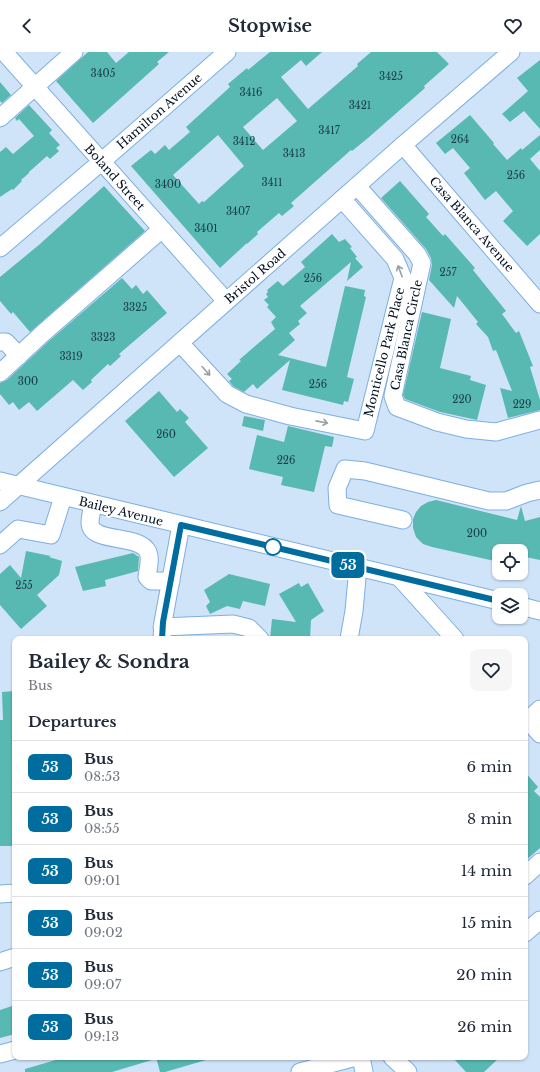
<!DOCTYPE html>
<style>
:root{--surface:#fff;--page:#f6f6f7;--text:#1f2937;--muted:#747a83;--line:#e0e1e3}
body{margin:0;font-family:"Libre Baskerville",serif;background:var(--page);color:var(--text);height:100vh;display:flex;flex-direction:column;font-size:15px;white-space:nowrap}
*{box-sizing:border-box;margin:0}
p{font-size:13px;color:var(--muted)}
.icon{flex:none;width:22px;height:22px;fill:none;stroke:currentColor;stroke-width:2;stroke-linecap:round;stroke-linejoin:round}
.map{position:relative;flex:1;overflow:hidden}
.sheet{position:absolute;left:12px;top:584px;width:516px;height:424px;display:flex;flex-direction:column;background:var(--surface);border-radius:8px;box-shadow:0 1px 3px #0004}
.sheet>*{flex:none}
.badge{padding:0 8px;border-radius:6px;font-size:14px;line-height:26px}
.buttons{position:absolute;left:492px;top:492px;display:grid;gap:8px}
.buttons a{display:grid;place-items:center;width:36px;height:36px;border-radius:8px;background:var(--surface);box-shadow:0 1px 3px #0004;font-size:20px}
.map>.badge{position:absolute;translate:-50% -50%;box-shadow:0 0 0 2px #fff}
h2{padding:0 16px;font-size:15px;line-height:36px}
.round{display:grid;place-items:center;flex:none;width:42px;height:42px;border-radius:8px;background:var(--page)}
.head{display:flex;align-items:center;justify-content:space-between;height:68px;padding:0 16px}
h1{font-size:19px;font-weight:700;line-height:30px}
ul{padding:0;list-style:none}
li{display:flex;align-items:center;gap:12px;height:52px;padding:0 16px;border-top:1px solid var(--line)}
li div{flex:1}
li b{display:block;font-size:15px}
li em{font-style:normal}
li .badge{min-width:44px;font-weight:700;text-align:center}
header{display:flex;justify-content:space-between;align-items:center;height:52px;padding:0 16px;background:var(--surface);font-size:18px;font-weight:700}
.map>svg:first-child{display:block}
.building{fill:#58b8b2;fill-rule:evenodd}
.lines{fill:none;stroke-linecap:round;stroke-linejoin:round}
.minor-casing{stroke:#7daee1;stroke-width:19}
.minor{stroke:#fff;stroke-width:17}
.oneway{stroke:#99a0a7}
.line-casing{stroke:#fff;stroke-width:9}
.line{stroke:#006d9e;stroke-width:6}
.stop-dot{fill:#fff;stroke:#006d9e;stroke-width:2}
.labels{text-anchor:middle;dominant-baseline:central;stroke-width:4;stroke-linejoin:round;paint-order:stroke}
.number-label{font-size:10px;fill:#173b47}
.street-label{font-size:12px;fill:#011123;stroke:#fff}
</style>
<header><svg class="icon" aria-label="back" viewBox="0 0 24 24"><path d="M15 5l-7 7 7 7"/></svg>Stopwise<svg class="icon" aria-label="heart" viewBox="0 0 24 24"><path d="M12 20l-8-8c-3-5 5-10 8-4 3-6 11-1 8 4z"/></svg></header>
<div class="map">
<svg width="540" height="1020" viewBox="0 0 540 1020">
<rect width="100%" height="100%" fill="#d0e4f9"/>
<g class="building">
<polygon points="88,0 107,0 116,11 129,0 169,0 157,10 159,12 93,71 56,29"/>
<path d="M270,0H322L306,14L301,8L281,25L308,57L358,14L357,12L371,0H437L449,12L424,34L425,36L368,86L352,99L351,98L291,151L294,154L282,164L279,161L257,180L258,182L247,192V191L220,216L131,114L151,98L155,102L165,93L169,98L190,80L186,75L230,35L228,32L247,16L248,18ZM277,46L297,69L263,98L243,75ZM218,83L244,114L204,150L202,149L199,152L173,123Z"/>
<polygon points="540,8 540,77 524,59 510,70 502,62 528,39 517,26"/>
<polygon points="0,30 11,43 2,51 0,49"/>
<polygon points="29,53 52,78 49,81 60,93 56,96 59,99 50,107 47,104 29,120 29,121 21,128 22,129 13,138 12,137 0,145 0,100 6,95 13,102 34,84 19,67 17,69 15,66"/>
<polygon points="470,63 494,91 493,92 507,108 521,96 522,98 540,83 540,98 530,107 540,119 540,182 527,194 503,169 513,159 496,139 485,148 464,121 470,116 453,96 445,102 436,91"/>
<polygon points="400,129 429,162 426,165 443,184 445,182 475,216 473,218 506,259 502,262 516,281 519,279 533,314 530,315 540,348 540,358 508,366 500,336 512,339 496,298 493,299 488,285 476,272 478,270 457,244 454,256 429,228 432,213 431,206 426,197 381,146"/>
<polygon points="104,134 145,179 30,280 13,260 11,262 0,249 0,225 40,192"/>
<polygon points="332,182 339,190 345,187 352,195 350,196 357,205 355,206 363,215 347,229 351,210 300,254 307,261 298,269 300,272 289,281 295,288 278,303 326,315 345,234 365,238 364,244 366,245 347,325 354,327 348,350 344,349 343,353 282,338 290,308 257,337 253,332 244,340 233,334 229,329 232,327 227,322 241,309 239,308 275,277 271,270 276,265 267,255 269,253 264,248 268,245 266,242 268,240 267,238 278,229 283,234 305,215 301,210"/>
<polygon points="122,226 132,237 136,233 143,242 147,238 167,261 119,302 121,304 110,314 108,312 91,328 92,330 83,338 73,328 37,359 29,350 19,358 13,350 9,353 0,342 0,331 7,328 49,289"/>
<polygon points="422,260 451,267 440,316 471,324 470,328 486,333 477,368 440,360 405,347 403,343"/>
<polygon points="159,339 177,360 180,357 189,366 185,370 208,396 174,425 125,369"/>
<polygon points="244,364 265,368 263,379 242,374"/>
<polygon points="288,374 334,385 332,395 325,394 314,440 281,433 283,425 249,417 257,383 284,390"/>
<polygon points="436,448 517,468 521,454 525,469 540,465 540,508 521,504 521,499 499,499 499,510 432,495 423,492 416,485 413,476 413,467 416,460 421,454 428,450"/>
<polygon points="26,499 51,504 49,505 62,509 59,523 37,543 47,554 21,577 0,553 0,522 10,513 21,526"/>
<polygon points="133,501 139,505 138,519 105,528 106,534 83,539 75,515"/>
<polygon points="229,522 270,532 265,554 243,549 240,557 227,554 210,562 206,554 210,550 204,538"/>
<polygon points="299,531 301,535 308,531 324,559 311,568 310,587 270,587 272,567 296,570 279,542"/>
<polygon points="15,639 15,794 0,794 0,668 3,668 2,640"/>
<polygon points="525,720 538,735 534,739 540,745 540,796 525,809"/>
<polygon points="15,953 15,982 0,986 0,958"/>
<polygon points="66,1005 151,1005 152,1008 112,1020 25,1020 25,1017"/>
<polygon points="156,1005 206,1005 206,1008 165,1020 160,1020"/>
<polygon points="452,1005 500,1005 484,1020 466,1020"/>
</g>
<g class="lines">
<defs>
<g id="minor">
<polyline points="4,0 226,249"/>
<polyline points="0,66 74,0"/>
<polyline points="403,93 540,252"/>
<polyline points="357,134 417,202 422,211 393,344 397,355 437,370 466,377 496,380 540,368"/>
<polyline points="0,196 101,110 227,0"/>
<polyline points="0,290 6,290 19,304"/>
<polyline points="180,291 227,342 246,352 290,364 365,379 403,226 395,207 342,147"/>
<polyline points="0,321 42,282 162,177"/>
<polyline points="0,429 499,549"/>
<polyline points="0,450 403,93 511,0"/>
<path d="M93,452C92,458 90,465 90,471C91,492 139,481 148,500C151,507 148,517 147,525L151,529H171"/>
<polyline points="403,468 338,453 337,436 345,417 365,419 489,449 506,449 527,441 540,438"/>
<polyline points="0,493 18,477 51,483 63,445"/>
<polyline points="399,525 455,587"/>
<polyline points="521,554 540,559"/>
<polyline points="162,575 233,572 249,576 260,587"/>
<polyline points="162,587 163,570 181,473"/>
<polyline points="349,587 354,559 358,515"/>
<polyline points="525,665 540,682"/>
<polyline points="528,668 540,657"/>
<polyline points="525,824 540,810"/>
<polyline points="0,842 15,841"/>
<polyline points="525,881 540,868"/>
<polyline points="0,910 15,905"/>
<polyline points="0,1002 15,998"/>
<polyline points="361,1005 364,1020"/>
<polyline points="392,1005 408,1020"/>
<polyline points="300,1020 356,1005"/>
</g>
</defs>
<use href="#minor" class="minor-casing"/>
<use href="#minor" class="minor"/>
</g>
<defs><path id="oneway-shaft" d="M-6 0H5M1.5-3L5.5 0L1.5 3" fill="none" stroke-width="1.6" stroke-linecap="round" stroke-linejoin="round"/></defs>
<g class="oneway">
<use href="#oneway-shaft" transform="translate(400 219) rotate(-111)"/>
<use href="#oneway-shaft" transform="translate(206 319) rotate(48)"/>
<use href="#oneway-shaft" transform="translate(322 370) rotate(11)"/>
</g>
<g class="lines">
<defs>
<polyline id="line" points="162,587 163,570 181,473 499,549"/>
</defs>
<use href="#line" class="line-casing"/>
<use href="#line" class="line"/>
</g>
<circle class="stop-dot" cx="273" cy="495" r="8"/>
<g class="labels">
<g class="number-label">
<text x="103" y="21">3405</text>
<text x="391" y="24">3425</text>
<text x="251" y="40">3416</text>
<text x="360" y="53">3421</text>
<text x="329" y="78">3417</text>
<text x="460" y="87">264</text>
<text x="244" y="89">3412</text>
<text x="294" y="101">3413</text>
<text x="516" y="123">256</text>
<text x="272" y="130">3411</text>
<text x="168" y="132">3400</text>
<text x="238" y="159">3407</text>
<text x="206" y="176">3401</text>
<text x="448" y="220">257</text>
<text x="313" y="226">256</text>
<text x="135" y="255">3325</text>
<text x="103" y="285">3323</text>
<text x="71" y="304">3319</text>
<text x="28" y="329">300</text>
<text x="318" y="332">256</text>
<text x="462" y="347">220</text>
<text x="522" y="352">229</text>
<text x="166" y="382">260</text>
<text x="286" y="408">226</text>
<text x="477" y="481">200</text>
<text x="24" y="533">255</text>
</g>
<g class="street-label">
<text transform="translate(159 59) rotate(-41)">Hamilton Avenue</text>
<text transform="translate(115 125) rotate(48)">Boland Street</text>
<text transform="translate(472 172) rotate(49)">Casa Blanca Avenue</text>
<text transform="translate(255 224) rotate(-41)">Bristol Road</text>
<text transform="translate(406 283) rotate(-78)">Casa Blanca Circle</text>
<text transform="translate(384 300) rotate(-76)">Monticello Park Place</text>
<text transform="translate(121 459) rotate(14)">Bailey Avenue</text>
</g>
</g>
</svg>
<div class="buttons">
<a><svg class="icon" aria-label="locate" viewBox="0 0 24 24"><circle cx="12" cy="12" r="6"/><path d="M12 2v4M12 18v4M2 12h4M18 12h4"/></svg></a>
<a><svg class="icon" aria-label="layers" viewBox="0 0 24 24"><path d="M12 4l9 5-9 5-9-5zM3 14l9 5 9-5"/></svg></a>
</div>
<b class="badge" style="left:348px;top:513px;background:#006d9e;color:#fff">53</b>
<section class="sheet">
<div class="head"><div><h1>Bailey &amp; Sondra</h1><p>Bus</p></div><a class="round"><svg class="icon" aria-label="heart" viewBox="0 0 24 24"><path d="M12 20l-8-8c-3-5 5-10 8-4 3-6 11-1 8 4z"/></svg></a></div>
<h2>Departures</h2>
<ul>
<li><span class="badge" style="background:#006d9e;color:#fff">53</span><div><b>Bus</b><p>08:53</p></div><em>6 min</em></li>
<li><span class="badge" style="background:#006d9e;color:#fff">53</span><div><b>Bus</b><p>08:55</p></div><em>8 min</em></li>
<li><span class="badge" style="background:#006d9e;color:#fff">53</span><div><b>Bus</b><p>09:01</p></div><em>14 min</em></li>
<li><span class="badge" style="background:#006d9e;color:#fff">53</span><div><b>Bus</b><p>09:02</p></div><em>15 min</em></li>
<li><span class="badge" style="background:#006d9e;color:#fff">53</span><div><b>Bus</b><p>09:07</p></div><em>20 min</em></li>
<li><span class="badge" style="background:#006d9e;color:#fff">53</span><div><b>Bus</b><p>09:13</p></div><em>26 min</em></li>
</ul>
</section>
</div>
